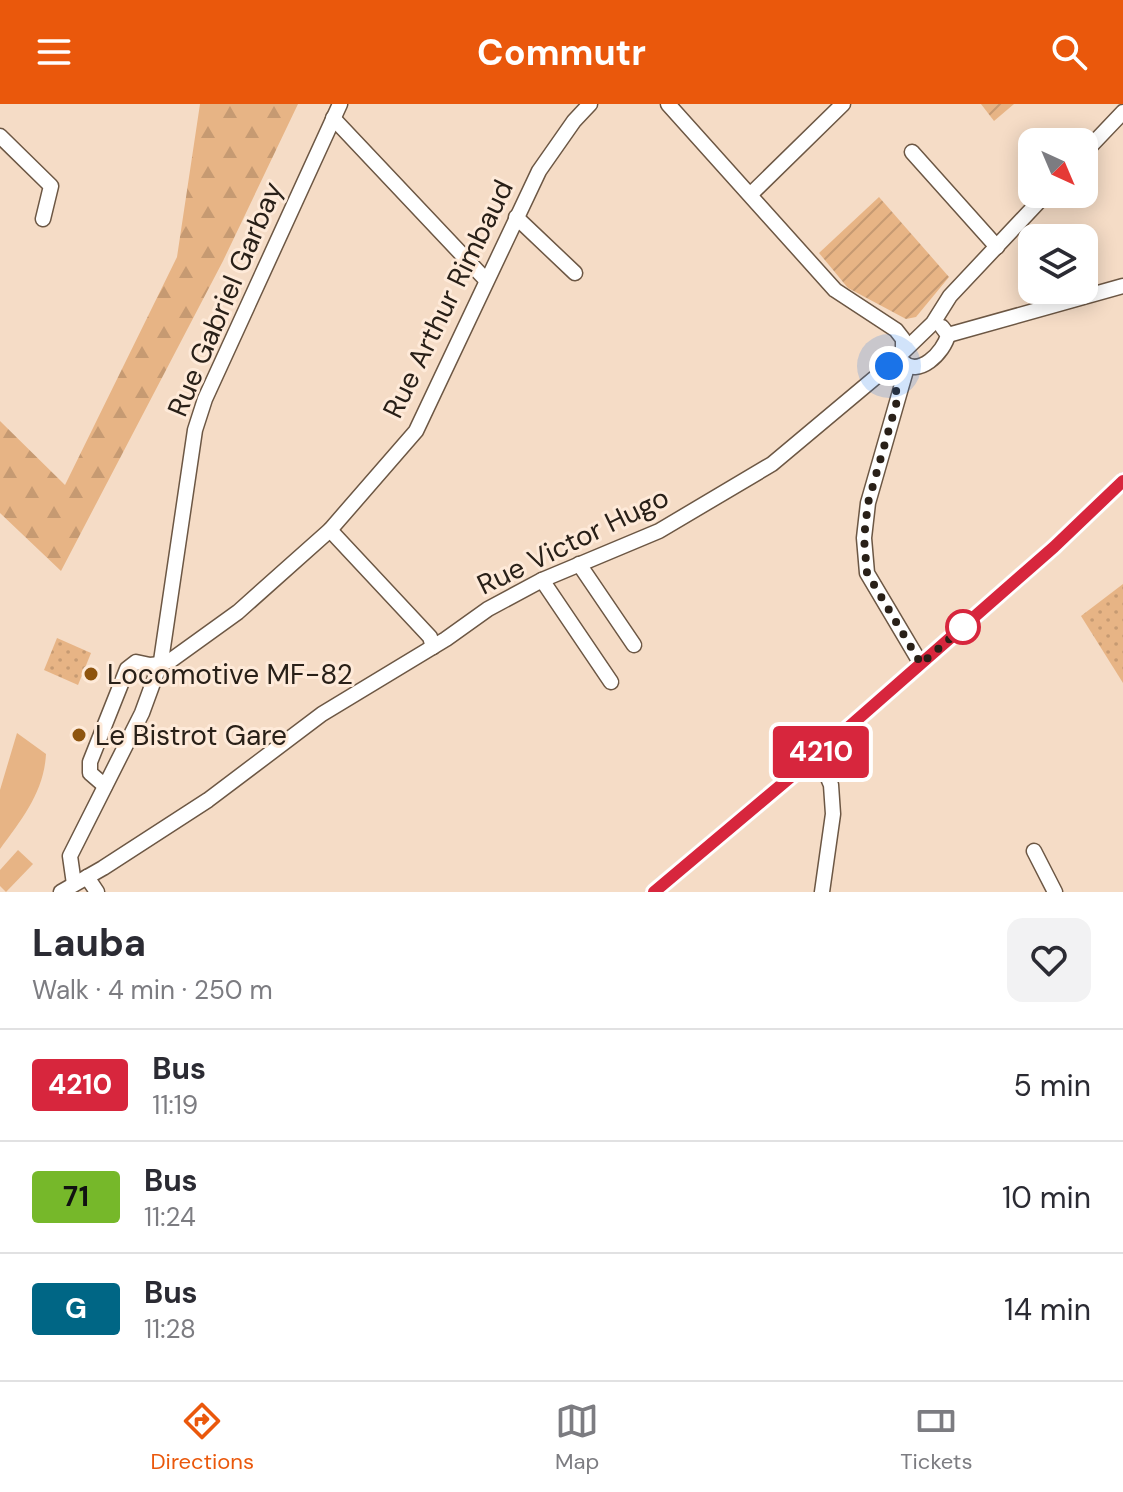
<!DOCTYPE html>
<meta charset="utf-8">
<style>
:root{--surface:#fff;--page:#f2f2f3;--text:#2b2b33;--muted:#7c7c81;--line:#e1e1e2;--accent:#ea580c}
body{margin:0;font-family:"DM Sans",sans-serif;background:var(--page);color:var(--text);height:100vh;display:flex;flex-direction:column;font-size:30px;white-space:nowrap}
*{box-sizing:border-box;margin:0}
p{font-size:26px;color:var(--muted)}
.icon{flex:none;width:44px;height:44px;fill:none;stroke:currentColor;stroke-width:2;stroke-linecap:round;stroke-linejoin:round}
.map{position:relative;height:788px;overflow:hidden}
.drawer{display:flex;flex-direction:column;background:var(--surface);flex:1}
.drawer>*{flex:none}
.badge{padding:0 16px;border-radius:6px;font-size:28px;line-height:52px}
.needle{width:52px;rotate:136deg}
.controls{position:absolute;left:1018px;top:24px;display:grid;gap:16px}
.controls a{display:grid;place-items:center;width:80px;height:80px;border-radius:16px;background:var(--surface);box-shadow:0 4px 20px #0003;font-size:40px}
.you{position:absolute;width:40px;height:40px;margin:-20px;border:6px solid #fff;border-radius:50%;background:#1a73e8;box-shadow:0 0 0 12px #1a73e833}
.map>.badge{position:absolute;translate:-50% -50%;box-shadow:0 0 0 4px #fff}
.round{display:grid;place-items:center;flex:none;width:84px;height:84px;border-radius:16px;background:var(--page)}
.overview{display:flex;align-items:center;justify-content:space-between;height:136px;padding:0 32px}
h1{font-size:38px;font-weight:700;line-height:60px}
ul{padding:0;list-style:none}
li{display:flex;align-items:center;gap:24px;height:112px;padding:0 32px;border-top:2px solid var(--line)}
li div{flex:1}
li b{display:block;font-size:30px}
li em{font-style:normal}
li .badge{min-width:88px;font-weight:700;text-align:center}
header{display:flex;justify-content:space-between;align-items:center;height:104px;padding:0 32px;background:var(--accent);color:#fff;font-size:36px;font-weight:700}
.tab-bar{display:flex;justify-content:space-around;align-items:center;height:112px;border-top:2px solid var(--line);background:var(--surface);font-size:22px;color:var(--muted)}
.tab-bar a{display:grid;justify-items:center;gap:4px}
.tab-bar .active{color:var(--accent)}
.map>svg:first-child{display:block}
.grass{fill:url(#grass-dots)}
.forest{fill:url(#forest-firs)}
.garden{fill:url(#garden-furrows)}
.pitch{fill:#e7b485}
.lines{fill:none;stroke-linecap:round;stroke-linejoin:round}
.minor-casing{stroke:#6c5744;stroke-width:17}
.minor{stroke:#fff;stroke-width:14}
.line-casing{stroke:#fff;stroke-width:18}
.line{stroke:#d7263d;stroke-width:12}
.walk{stroke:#292018;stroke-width:8;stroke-dasharray:0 14.4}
.stop-dot{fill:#fff;stroke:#d7263d;stroke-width:4}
.poi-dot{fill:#8e540e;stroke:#feead9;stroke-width:3}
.labels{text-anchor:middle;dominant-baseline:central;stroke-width:6;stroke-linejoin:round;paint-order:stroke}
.street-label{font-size:28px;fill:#292018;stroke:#feead9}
.poi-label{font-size:28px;fill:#292018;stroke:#feead9;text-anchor:start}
</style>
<header><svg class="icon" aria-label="menu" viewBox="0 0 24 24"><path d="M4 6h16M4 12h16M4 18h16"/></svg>Commutr<svg class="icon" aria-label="search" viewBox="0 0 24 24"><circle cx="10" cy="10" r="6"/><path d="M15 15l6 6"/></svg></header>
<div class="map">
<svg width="1123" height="788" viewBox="0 0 1123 788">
<defs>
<pattern id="grass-dots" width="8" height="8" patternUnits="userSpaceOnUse" patternTransform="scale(2)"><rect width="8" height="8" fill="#e7b485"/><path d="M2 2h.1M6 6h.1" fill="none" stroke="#c69a72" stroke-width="1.8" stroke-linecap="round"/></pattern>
<pattern id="forest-firs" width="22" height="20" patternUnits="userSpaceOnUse" patternTransform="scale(2)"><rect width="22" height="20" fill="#e7b485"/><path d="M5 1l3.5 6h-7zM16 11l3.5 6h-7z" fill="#c69a72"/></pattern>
<pattern id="garden-furrows" width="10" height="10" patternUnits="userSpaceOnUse" patternTransform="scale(2)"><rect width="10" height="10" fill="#e7b485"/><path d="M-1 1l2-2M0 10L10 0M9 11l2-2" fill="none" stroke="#c69a72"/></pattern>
</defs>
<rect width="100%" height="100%" fill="#f5dcc6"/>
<g class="grass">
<polygon points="1123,480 1123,579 1081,512"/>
<polygon points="57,534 91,549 78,581 44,566"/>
</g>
<polygon class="forest" points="200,0 298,0 223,157 61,467 0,409 0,317 65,381 177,153"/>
<g class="garden">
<polygon points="981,0 1014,0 994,17"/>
<polygon points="879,93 949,173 916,213 906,215 848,184 819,149"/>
</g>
<g class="pitch">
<path d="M17,629L46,650C44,688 22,715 0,745V686Z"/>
<polygon points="18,746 33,760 6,788 0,782 0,766"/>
</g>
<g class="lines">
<defs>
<g id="minor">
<polyline points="668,0 835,186 896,226 903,235 903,246"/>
<polyline points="333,14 486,176"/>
<polyline points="0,32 51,82 43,115"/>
<polyline points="912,48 997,143"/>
<polyline points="1084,49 1123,8"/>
<polyline points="751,90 843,0"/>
<polyline points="516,113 575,169"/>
<polyline points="948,231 1123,182"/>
<polyline points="902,249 933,219 950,192 1046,90"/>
<path d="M902,257C918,275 944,248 948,231L942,223"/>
<polyline points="907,263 868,399 864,434 867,469 921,560"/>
<polyline points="330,426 430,533 433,543"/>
<polyline points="579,460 634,541"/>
<polyline points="542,476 611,578"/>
<polyline points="161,557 170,557 238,508 330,426 416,327 539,67 574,17 590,0"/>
<polyline points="818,650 831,681 833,710 822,788"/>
<polyline points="105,682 90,669 90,658 127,565 136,558 150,561 160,560"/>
<polyline points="1034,747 1055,788"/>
<polyline points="87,773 97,788"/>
<polyline points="74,780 70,752 142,609 161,557 195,326 205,295 340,0"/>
<polyline points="61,788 103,764 208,696 322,610 446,535 488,505 542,476 659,427 772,360 889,262 901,257"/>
<polyline points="654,788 818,650 1054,443 1123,377"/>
</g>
</defs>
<use href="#minor" class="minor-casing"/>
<use href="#minor" class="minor"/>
</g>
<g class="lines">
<defs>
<polyline id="line" points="654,788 818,650 1054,443 1123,377"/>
</defs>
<use href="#line" class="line-casing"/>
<use href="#line" class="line"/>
<polyline class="walk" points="889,262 876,273 883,273 899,290 868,399 864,434 867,469 921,560 963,523"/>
</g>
<circle class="stop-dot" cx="963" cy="523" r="16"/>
<g class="poi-dot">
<circle cx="91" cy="570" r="8"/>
<circle cx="79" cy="631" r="8"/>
</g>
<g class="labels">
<g class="street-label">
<text transform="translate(225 195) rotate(-67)">Rue Gabriel Garbay</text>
<text transform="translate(448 195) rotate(-64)">Rue Arthur Rimbaud</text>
<text transform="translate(573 437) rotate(-26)">Rue Victor Hugo</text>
</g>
<g class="poi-label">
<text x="107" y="570">Locomotive MF-82</text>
<text x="95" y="631">Le Bistrot Gare</text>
</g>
</g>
</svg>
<div class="controls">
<a><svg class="needle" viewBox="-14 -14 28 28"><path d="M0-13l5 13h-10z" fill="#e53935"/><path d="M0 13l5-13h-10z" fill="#7c7c81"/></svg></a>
<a><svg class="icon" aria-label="layers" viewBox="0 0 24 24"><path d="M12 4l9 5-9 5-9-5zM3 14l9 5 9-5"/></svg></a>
</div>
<div class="you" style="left:889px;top:262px"></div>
<b class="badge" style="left:821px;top:648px;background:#d7263d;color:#fff">4210</b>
</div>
<section class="drawer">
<div class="overview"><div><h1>Lauba</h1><p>Walk · 4 min · 250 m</p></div><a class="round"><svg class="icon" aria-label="heart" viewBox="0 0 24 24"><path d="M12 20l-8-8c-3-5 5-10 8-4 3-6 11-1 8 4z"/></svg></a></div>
<ul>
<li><span class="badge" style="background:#d7263d;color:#fff">4210</span><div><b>Bus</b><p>11:19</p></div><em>5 min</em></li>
<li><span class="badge" style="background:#76b82a;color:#111">71</span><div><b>Bus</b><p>11:24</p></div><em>10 min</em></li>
<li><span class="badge" style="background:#006685;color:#fff">G</span><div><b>Bus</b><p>11:28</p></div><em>14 min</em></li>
</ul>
</section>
<nav class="tab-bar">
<a class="active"><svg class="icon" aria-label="directions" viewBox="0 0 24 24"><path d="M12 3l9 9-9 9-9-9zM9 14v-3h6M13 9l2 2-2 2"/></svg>Directions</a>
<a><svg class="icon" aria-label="map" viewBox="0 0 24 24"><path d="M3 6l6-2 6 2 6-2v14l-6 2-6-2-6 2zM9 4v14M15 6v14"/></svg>Map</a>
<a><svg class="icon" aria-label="tickets" viewBox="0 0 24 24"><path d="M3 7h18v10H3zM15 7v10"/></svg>Tickets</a>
</nav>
